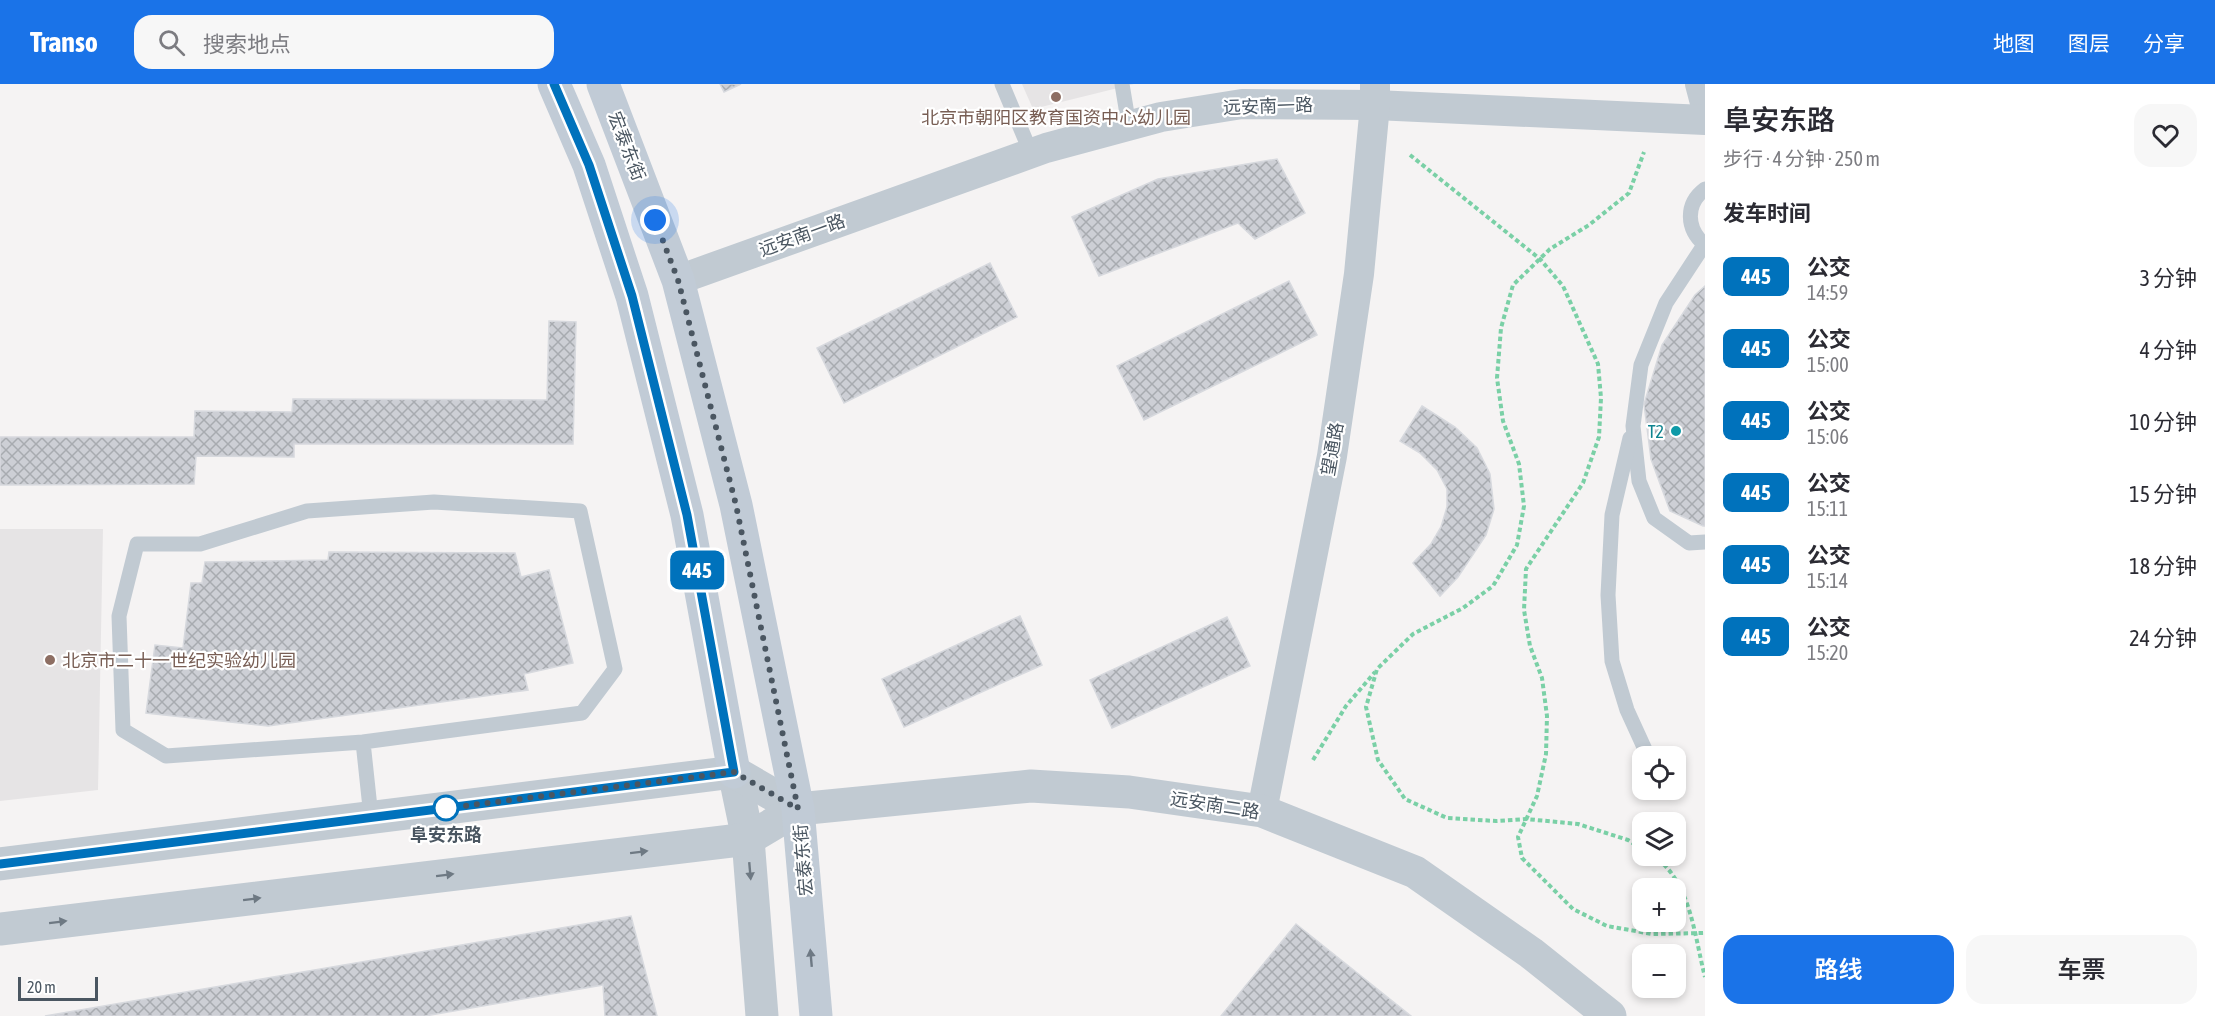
<!DOCTYPE html>
<html lang="zh">
<meta charset="utf-8">
<style>
:root{--surface:#fff;--page:#f7f7f7;--text:#2b2b33;--muted:#7c7c81;--accent:#1a73e8}
body{margin:0;font-family:"Asap Condensed","Noto Sans SC",sans-serif;background:var(--page);color:var(--text);height:100vh;display:flex;flex-direction:column;font-size:22px;white-space:nowrap}
*{box-sizing:border-box;margin:0}
p{font-size:20px;color:var(--muted)}
.icon{flex:none;width:33px;height:33px;fill:none;stroke:currentColor;stroke-width:2;stroke-linecap:round;stroke-linejoin:round}
.map{position:relative;flex:1;overflow:hidden}
.sheet{display:flex;flex-direction:column;background:var(--surface);width:510px}
.sheet>*{flex:none}
.badge{padding:0 12px;border-radius:9px;font-size:21px;line-height:39px}
.fabs{position:absolute;left:1632px;top:662px;display:grid;gap:12px}
.fabs a{display:grid;place-items:center;width:54px;height:54px;border-radius:12px;background:var(--surface);box-shadow:0 3px 9px #0003;font-size:30px}
.scale{position:absolute;left:18px;bottom:15px;width:80px;box-sizing:border-box;padding-left:6px;border:3px solid #4a5661;border-top:0;font-size:16px;line-height:21px;white-space:nowrap;color:#4a5661;-webkit-text-stroke:4px #fff;paint-order:stroke}
.you{position:absolute;width:30px;height:30px;margin:-15px;border:4px solid #fff;border-radius:50%;background:#1a73e8;box-shadow:0 0 0 9px #1a73e833}
.map>.badge{position:absolute;translate:-50% -50%;box-shadow:0 0 0 3px #fff}
h2{padding:0 18px;font-size:22px;line-height:54px}
.round{display:grid;place-items:center;flex:none;width:63px;height:63px;border-radius:18px;background:var(--page)}
.summary{display:flex;align-items:center;justify-content:space-between;height:102px;padding:0 18px}
h1{font-size:28px;font-weight:600;line-height:45px}
.primary-button{display:flex;gap:12px;margin-top:auto;padding:12px 18px}
.primary-button a{flex:1;height:69px;border-radius:18px;background:var(--accent);color:#fff;font-size:24px;font-weight:600;line-height:69px;text-align:center}
.primary-button a+a{background:var(--page);color:var(--text)}
ul{padding:0;list-style:none}
li{display:flex;align-items:center;gap:18px;height:72px;padding:0 18px}
li div{flex:1}
li b{display:block;font-size:22px}
li em{font-style:normal}
li .badge{min-width:66px;font-weight:700;text-align:center}
header{display:flex;align-items:center;gap:36px;box-sizing:border-box;height:84px;padding:0 30px;background:var(--accent);color:#fff}
header strong{font-size:28px}
nav{display:flex;gap:33px;margin-inline-start:auto;font-size:21px}
.search{width:420px;height:54px;background:var(--page);display:flex;align-items:center;gap:15px;box-sizing:border-box;padding:0 21px;border-radius:18px;color:var(--muted);font-size:22px}
main{display:flex;flex:1;min-height:0}
.map>svg:first-child{display:block}
.education{fill:#e6e4e5}
.building{fill:url(#building-cross-hatch);stroke:#d7d9de;stroke-width:1.5}
.lines{fill:none;stroke-linecap:round;stroke-linejoin:round}
.path{stroke:#7ad0a6;stroke-width:4;stroke-dasharray:4.5 3;stroke-linecap:butt}
.service{stroke:#c1cad2;stroke-width:15}
.minor{stroke:#c1cad2;stroke-width:30}
.tertiary{stroke:#c1cad2;stroke-width:33}
.secondary{stroke:#c1cbd6;stroke-width:33}
.oneway{fill:#6e7983}
.oneway2{fill:#6e7984}
.line-casing{stroke:#fff;stroke-width:14}
.line{stroke:#0072bc;stroke-width:9}
.walk{stroke:#4a5661;stroke-width:6;stroke-dasharray:0 10.8}
.education-dot{fill:#8d6e63;stroke:#fff;stroke-width:2}
.culture-dot{fill:#0f9aa8;stroke:#fff;stroke-width:2}
.stop-dot{fill:#fff;stroke:#0072bc;stroke-width:3}
.labels{text-anchor:middle;dominant-baseline:central;stroke-width:4.5;stroke-linejoin:round;paint-order:stroke}
.street-label{font-size:18px;fill:#4a5661;stroke:#fff}
.education-label{font-size:18px;fill:#785e54;stroke:#fff}
.culture-label{font-size:18px;fill:#0d838f;stroke:#fff;text-anchor:end}
.stop-label{font-size:18px;font-weight:bold;fill:#4a5661;stroke:#fff}
</style>
<header>
<strong>Transo</strong>
<div class="search"><svg class="icon" aria-label="search" viewBox="0 0 24 24"><circle cx="10" cy="10" r="6"/><path d="M15 15l6 6"/></svg>搜索地点</div>
<nav><a>地图</a><a>图层</a><a>分享</a></nav>
</header>
<main>
<div class="map">
<svg width="1705" height="932" viewBox="0 0 1705 932">
<defs>
<pattern id="building-cross-hatch" width="8" height="8" patternUnits="userSpaceOnUse" patternTransform="scale(1.5)"><rect width="8" height="8" fill="#cdcfd5"/><path d="M0 0l8 8M0 8l8-8" fill="none" stroke="#a8abb0"/></pattern>
</defs>
<rect width="100%" height="100%" fill="#f5f3f3"/>
<g class="education">
<polygon points="1022,0 1134,0 1033,25"/>
<polygon points="0,445 103,445 98,706 0,717"/>
</g>
<g class="building">
<polygon points="720,0 741,0 724,8"/>
<polygon points="1277,75 1305,129 1255,155 1238,139 1099,192 1072,133 1158,95"/>
<polygon points="990,179 1017,233 844,319 817,264"/>
<polygon points="1289,197 1317,251 1144,336 1117,282"/>
<polygon points="1705,202 1705,442 1703,442 1670,427 1651,375 1644,320 1662,261 1695,211"/>
<polygon points="549,237 576,238 573,360 294,360 294,373 196,372 194,400 0,401 0,353 194,353 195,327 292,328 293,315 547,316"/>
<polygon points="1422,322 1455,343 1477,364 1490,390 1494,425 1486,451 1458,493 1440,512 1413,479 1431,460 1441,443 1447,423 1447,405 1437,386 1420,369 1400,357"/>
<polygon points="329,468 515,469 521,493 549,486 573,579 524,590 528,606 268,642 146,629 155,561 183,564 191,499 202,499 205,478 328,476"/>
<polygon points="1020,532 1042,581 904,643 882,595"/>
<polygon points="1227,533 1250,582 1112,644 1090,596"/>
<polygon points="631,832 657,932 605,932 603,901 425,932 45,932"/>
<polygon points="1296,840 1411,932 1221,932"/>
</g>
<g class="lines">
<g class="path">
<polyline points="1410,71 1540,175 1563,202 1598,280 1601,314 1599,353 1583,399 1526,485 1524,526 1530,562 1542,594 1547,632 1546,670 1537,712 1518,753 1522,774 1573,825 1607,842 1652,850 1705,849"/>
<polyline points="1313,676 1346,622 1375,588"/>
<polyline points="1642,765 1628,756 1578,740 1526,735 1496,737 1447,734 1405,715 1378,676 1366,623 1377,585 1413,550 1463,524 1493,502 1517,461 1524,422 1519,380 1503,337 1497,294 1501,244 1513,201 1550,165 1589,141 1629,109 1644,68"/>
<path d="M1652,771C1691,796 1694,851 1705,893"/>
</g>
<g class="service">
<polyline points="1002,0 1031,69"/>
<polyline points="1122,0 1129,42"/>
<path d="M1705,105C1685,120 1686,145 1705,161"/>
<polyline points="1704,161 1666,219 1641,281 1633,342 1639,397 1654,434 1689,459 1705,458"/>
<polyline points="1630,354 1612,431 1608,511 1612,577 1627,626 1648,672"/>
<polyline points="363,658 166,672 123,646 119,532 137,460 200,460 307,427 434,418 580,427 615,585 582,629 363,658 371,733"/>
</g>
<g class="minor">
<polyline points="1700,0 1705,19"/>
<polyline points="678,196 1046,64 1161,33 1242,20 1375,21 1705,36"/>
<polyline points="1262,727 1332,372 1359,190 1375,21 1375,1"/>
</g>
<g class="tertiary">
<polyline points="734,688 748,755 762,932"/>
<polyline points="0,780 734,688 798,725"/>
<polyline points="0,845 748,755 798,725 1031,702 1129,708 1262,727 1415,788 1531,869 1610,932"/>
</g>
<g class="secondary">
<polyline points="554,0 589,81 632,212 687,431 734,688"/>
<polyline points="603,0 678,196 736,421 798,725 816,932"/>
</g>
</g>
<defs><path id="oneway-solid" d="M-6-.8H1V-3.2L6.5 0L1 3.2V.8H-6Z" transform="scale(1.5)"/></defs>
<g class="oneway">
<use href="#oneway-solid" transform="translate(639 768) rotate(-7)"/>
<use href="#oneway-solid" transform="translate(750 787) rotate(85)"/>
<use href="#oneway-solid" transform="translate(445 791) rotate(-7)"/>
<use href="#oneway-solid" transform="translate(252 815) rotate(-7)"/>
<use href="#oneway-solid" transform="translate(58 838) rotate(-7)"/>
</g>
<use class="oneway2" href="#oneway-solid" transform="translate(811 874) rotate(-95)"/>
<g class="lines">
<defs>
<polyline id="line" points="0,780 734,688 687,431 632,212 589,81 554,0"/>
</defs>
<use href="#line" class="line-casing"/>
<use href="#line" class="line"/>
<polyline class="walk" points="446,724 440,725 734,688 798,725 736,421 678,196 655,136"/>
</g>
<g class="education-dot">
<circle cx="1056" cy="13" r="6"/>
<circle cx="50" cy="576" r="6"/>
</g>
<circle class="culture-dot" cx="1676" cy="347" r="6"/>
<circle class="stop-dot" cx="446" cy="724" r="12"/>
<g class="labels">
<g class="street-label">
<text transform="translate(1268 22) rotate(-2)">远安南一路</text>
<text transform="translate(627 62) rotate(69)">宏泰东街</text>
<text transform="translate(802 151) rotate(-20)">远安南一路</text>
<text transform="translate(1332 365) rotate(-80)">望通路</text>
<text transform="translate(1215 721) rotate(9)">远安南二路</text>
<text transform="translate(803 776) rotate(-95)">宏泰东街</text>
</g>
<g class="education-label">
<text x="1056" y="33">北京市朝阳区教育国资中心幼儿园</text>
<text x="62" y="576" text-anchor="start">北京市二十一世纪实验幼儿园</text>
</g>
<g class="culture-label">
<text x="1664" y="347">T2</text>
</g>
<g class="stop-label">
<text x="446" y="750">阜安东路</text>
</g>
</g>
</svg>
<div class="fabs">
<a><svg class="icon" aria-label="locate" viewBox="0 0 24 24"><circle cx="12" cy="12" r="6"/><path d="M12 2v4M12 18v4M2 12h4M18 12h4"/></svg></a>
<a><svg class="icon" aria-label="layers" viewBox="0 0 24 24"><path d="M12 4l9 5-9 5-9-5zM3 14l9 5 9-5"/></svg></a>
<a>+</a>
<a>−</a>
</div>
<div class="scale">20 m</div>
<div class="you" style="left:655px;top:136px"></div>
<b class="badge" style="left:697px;top:486px;background:#0072bc;color:#fff">445</b>
</div>
<section class="sheet">
<div class="summary"><div><h1>阜安东路</h1><p>步行 · 4 分钟 · 250 m</p></div><a class="round"><svg class="icon" aria-label="heart" viewBox="0 0 24 24"><path d="M12 20l-8-8c-3-5 5-10 8-4 3-6 11-1 8 4z"/></svg></a></div>
<h2>发车时间</h2>
<ul>
<li><span class="badge" style="background:#0072bc;color:#fff">445</span><div><b>公交</b><p>14:59</p></div><em>3 分钟</em></li>
<li><span class="badge" style="background:#0072bc;color:#fff">445</span><div><b>公交</b><p>15:00</p></div><em>4 分钟</em></li>
<li><span class="badge" style="background:#0072bc;color:#fff">445</span><div><b>公交</b><p>15:06</p></div><em>10 分钟</em></li>
<li><span class="badge" style="background:#0072bc;color:#fff">445</span><div><b>公交</b><p>15:11</p></div><em>15 分钟</em></li>
<li><span class="badge" style="background:#0072bc;color:#fff">445</span><div><b>公交</b><p>15:14</p></div><em>18 分钟</em></li>
<li><span class="badge" style="background:#0072bc;color:#fff">445</span><div><b>公交</b><p>15:20</p></div><em>24 分钟</em></li>
</ul>
<div class="primary-button"><a>路线</a><a>车票</a></div>
</section>
</main>
